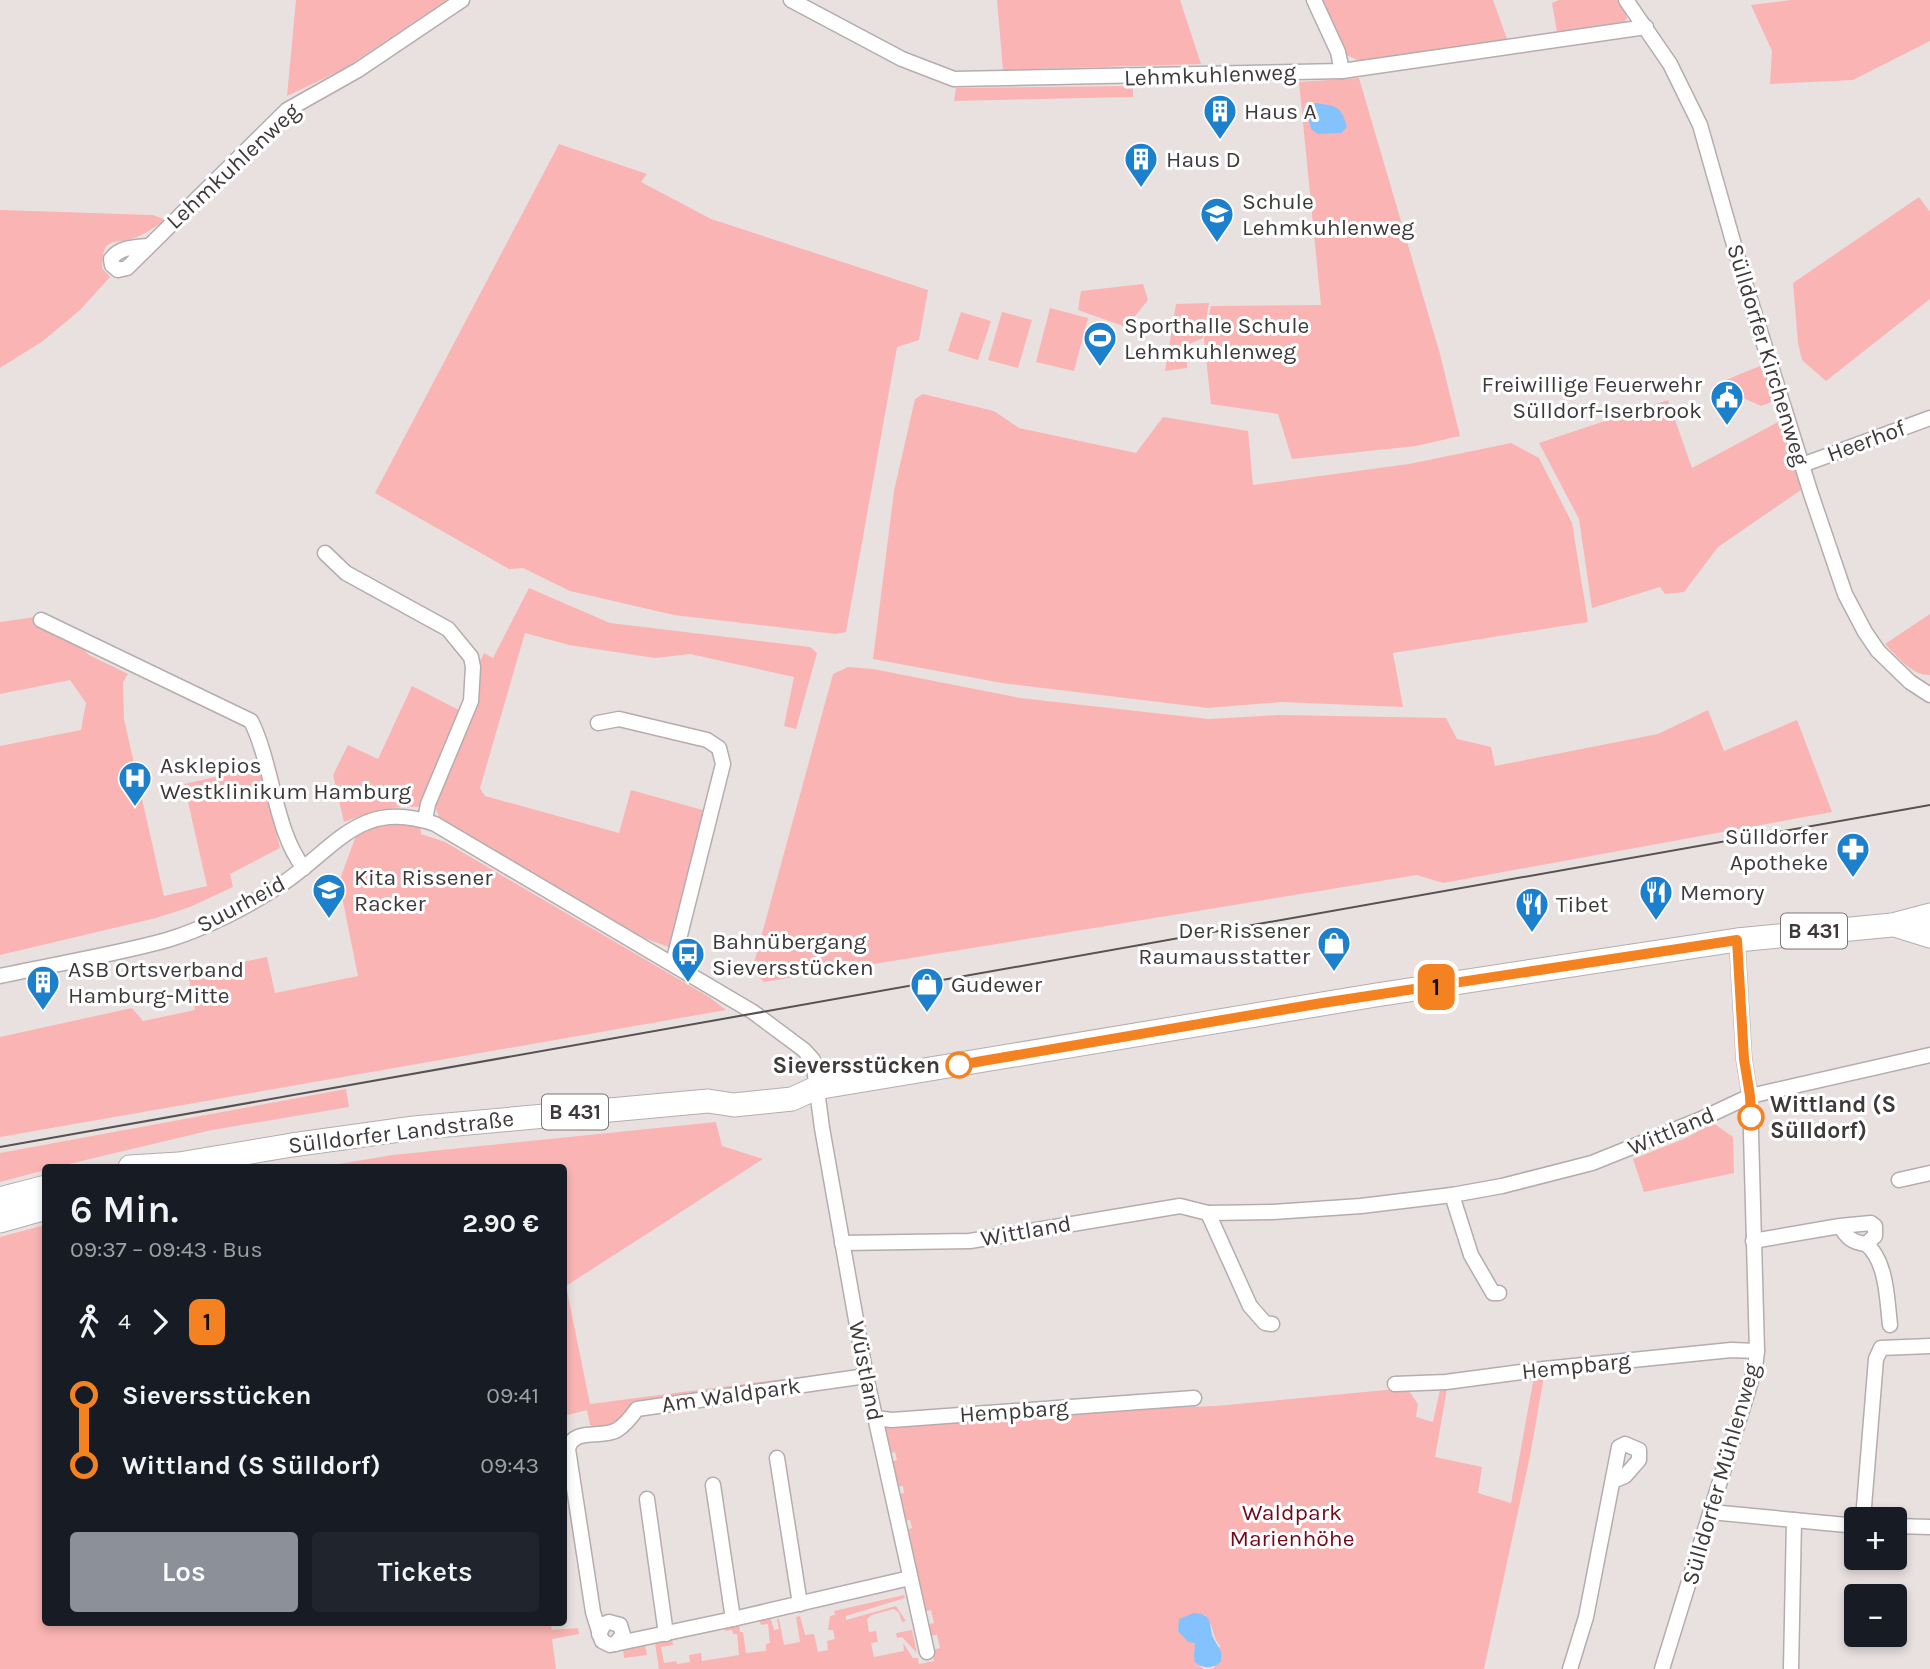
<!DOCTYPE html>
<html lang="de">
<meta charset="utf-8">
<style>
:root{--surface:#171b24;--page:#20242c;--text:#f1f3f6;--muted:#9ea1a6;--accent:#8c9099}
body{margin:0;font-family:Karla,sans-serif;background:var(--page);color:var(--text);height:100vh;display:flex;flex-direction:column;font-size:26px;white-space:nowrap}
*{box-sizing:border-box;margin:0}
p{font-size:23px;color:var(--muted)}
.icon{flex:none;width:38px;height:38px;fill:none;stroke:currentColor;stroke-width:2;stroke-linecap:round;stroke-linejoin:round}
.map{position:relative;flex:1;overflow:hidden}
.sheet{position:absolute;left:42px;top:1164px;width:525px;height:462px;display:flex;flex-direction:column;background:var(--surface);border-radius:7px;box-shadow:0 4px 10px #0003}
.sheet>*{flex:none}
.badge{padding:0 14px;border-radius:10px;font-size:24px;line-height:46px}
.tools{position:absolute;left:1844px;top:1507px;display:grid;gap:14px}
.tools a{display:grid;place-items:center;width:63px;height:63px;border-radius:7px;background:var(--surface);box-shadow:0 4px 10px #0003;font-size:35px}
.map>.badge{position:absolute;translate:-50% -50%;box-shadow:0 0 0 4px #fff}
.legs{display:flex;align-items:center;gap:10px;height:77px;padding:0 28px;font-size:23px}
.legs p{margin-inline-start:auto}
.overview{display:flex;align-items:center;justify-content:space-between;height:119px;padding:0 28px}
h1{font-size:38px;font-weight:600;line-height:52px}
.button{display:flex;gap:14px;margin-top:auto;padding:14px 28px}
.button a{flex:1;height:80px;border-radius:7px;background:var(--accent);color:#fff;font-size:28px;font-weight:600;line-height:80px;text-align:center}
.button a+a{background:var(--page);color:var(--text)}
ul{padding:0 28px;list-style:none}
li{display:flex;align-items:center;gap:24px;height:70px;font-size:26px}
li i{display:grid;place-items:center;width:10px;height:100%;margin:0 9px;background:currentColor}
li i::after{content:'';width:18px;height:18px;margin:-9px;border:5px solid;border-radius:50%;background:var(--surface)}
li p{margin-inline-start:auto}
li:first-child i{background:linear-gradient(#0000 50%,currentColor 0)}
li:last-child i{background:linear-gradient(currentColor 50%,#0000 0)}
.map>svg:first-child{display:block}
.green{fill:#fab4b3}
.water{fill:#83c2fc}
.lines{fill:none;stroke-linecap:round;stroke-linejoin:round}
.minor-casing{stroke:#b5adad;stroke-width:17}
.primary-casing{stroke:#b5adad;stroke-width:25}
.minor{stroke:#fff;stroke-width:14}
.primary{stroke:#fff;stroke-width:23}
.tram{stroke:#565251;stroke-width:2}
.line-1-casing{stroke:#fff;stroke-width:16}
.line-1{stroke:#f58220;stroke-width:10}
.stop-1-dot{fill:#fff;stroke:#f58220;stroke-width:3.5}
.labels{text-anchor:middle;dominant-baseline:central;stroke-width:6;stroke-linejoin:round;paint-order:stroke}
.shield{fill:#fff;stroke:#787575;stroke-width:2}
.shield-label{font-size:21px;font-weight:bold;fill:#3e3a3a}
.street-label{font-size:23px;fill:#3e3a3a;stroke:#fff}
.poi-label{font-size:23px;fill:#3e3a3a;stroke:#fff;text-anchor:start}
.stop-label{font-size:23px;font-weight:bold;fill:#3e3a3a;stroke:#fff;text-anchor:end}
.park-label{font-size:23px;fill:#72081c;stroke:#fff}
</style>
<div class="map">
<svg width="1930" height="1669" viewBox="0 0 1930 1669">
<rect width="100%" height="100%" fill="#e9e1e0"/>
<g class="green">
<polygon points="296,0 447,0 344,69 287,96"/>
<polygon points="997,0 1180,0 1201,64 1003,70"/>
<polygon points="1320,0 1493,0 1507,39 1362,62 1346,55"/>
<polygon points="1559,0 1617,0 1626,12 1627,19 1624,22 1557,32 1552,3"/>
<polygon points="1791,0 1930,0 1930,41 1853,80 1770,84 1772,51 1751,5"/>
<polygon points="1359,78 1440,354 1460,436 1416,446 1292,459 1278,414 1211,404 1204,339 1211,306 1321,305 1299,82"/>
<polygon points="1133,86 1133,97 954,101 956,88"/>
<polygon points="559,144 647,174 641,182 711,219 928,290 919,340 897,347 846,632 836,634 674,615 570,591 523,568 509,569 375,493"/>
<polygon points="1919,197 1930,212 1930,299 1826,381 1802,360 1798,343 1793,283"/>
<path d="M0,210L153,215L166,220C157,225 147,233 137,237C113,246 103,234 102,268L110,277L80,310L43,341L0,368Z"/>
<polygon points="1143,284 1148,300 1126,327 1078,310 1081,291"/>
<polygon points="1209,303 1203,338 1187,345 1187,368 1165,371 1176,304"/>
<polygon points="1050,308 1088,318 1074,371 1036,362"/>
<polygon points="961,312 991,321 978,360 948,351"/>
<polygon points="1002,312 1032,320 1018,368 988,360"/>
<polygon points="1762,365 1774,401 1761,406 1714,385"/>
<polygon points="923,394 994,411 1019,428 1136,453 1163,417 1248,431 1253,485 1409,464 1511,443 1539,458 1572,523 1588,622 1393,653 1403,707 1281,702 1208,708 1002,683 873,659 894,491 915,399"/>
<polygon points="1668,400 1692,468 1780,421 1801,490 1718,547 1684,592 1665,594 1660,587 1592,608 1579,519 1539,443"/>
<polygon points="529,588 610,623 810,647 817,653 796,729 784,726 794,677 690,654 655,658 569,645 525,633 480,788 485,796 619,833 631,790 706,811 671,948 634,934 440,819 435,806 478,666 484,653 493,658"/>
<path d="M1930,614V675C1912,676 1897,656 1885,644Z"/>
<polygon points="50,615 89,655 128,674 123,682 124,719 164,896 207,886 184,784 261,767 280,848 230,874 233,887 190,907 156,918 0,955 0,746 81,730 86,703 70,680 0,694 0,622"/>
<polygon points="848,667 873,669 1020,698 1208,719 1279,715 1446,718 1457,739 1491,747 1495,766 1658,734 1708,710 1724,751 1797,720 1832,812 1443,883 1417,875 764,982 755,973 754,963 833,674"/>
<path d="M412,686L461,711L420,807C392,805 369,812 344,822L333,775L348,745L378,759Z"/>
<polygon points="383,823 420,824 421,834 445,842 709,997 726,1010 0,1137 0,1037 132,1008 143,1021 195,1010 188,973 267,957 275,993 358,976 339,882 357,833"/>
<polygon points="346,1089 349,1107 212,1130 56,1167 46,1167 45,1170 0,1182 0,1153"/>
<path d="M716,1122L722,1146L763,1159L566,1286L590,1404L854,1370L855,1374L625,1415C615,1423 603,1432 590,1425L587,1410L564,1416V1167H321L393,1155Z"/>
<polygon points="1713,1123 1733,1137 1734,1173 1644,1192 1633,1159 1684,1139"/>
<polygon points="45,1225 46,1622 550,1622 552,1630 578,1628 579,1634 552,1639 556,1669 0,1669 0,1237"/>
<path d="M1544,1376L1530,1456L1484,1669H1209L1214,1668L1220,1646C1211,1635 1214,1624 1205,1615L1188,1641L1195,1643C1196,1654 1192,1662 1204,1669H659L655,1643L672,1639L673,1645L661,1647L664,1663L676,1661L677,1664L690,1662L689,1655L701,1653L702,1661L739,1655L737,1634H733L732,1630L725,1631L724,1627L739,1623L740,1632H743L746,1653L766,1651V1644L770,1643L768,1624L761,1625L759,1619L770,1616L774,1630L779,1629L777,1619H779L784,1645L800,1642L796,1617L800,1616L805,1635L814,1634L818,1652L828,1650L827,1641L835,1639L833,1630H828L830,1616L835,1615L834,1611L904,1595L905,1598L846,1616V1620L896,1606L906,1621L902,1622L899,1613L894,1609L872,1615L867,1619L869,1632L876,1631L878,1642L871,1643L874,1657L904,1651L903,1643L913,1658H918L919,1664L934,1661L932,1650L940,1648L937,1635L928,1636L926,1625L934,1623L931,1610L923,1612L904,1530L912,1528L910,1520L902,1521L896,1495L904,1493L903,1486L894,1487L889,1462L897,1460L895,1452L887,1454L880,1424L1108,1410L1216,1406L1396,1389L1398,1392L1409,1391L1418,1404L1416,1417L1433,1422L1440,1390L1447,1389L1435,1457L1482,1467L1478,1493L1511,1503L1534,1377Z"/>
<polygon points="912,1630 917,1653 902,1637 897,1638 896,1633"/>
<polygon points="645,1645 647,1655 624,1658 623,1650"/>
</g>
<g class="water">
<path d="M1315,103C1336,106 1341,105 1347,127L1341,133L1318,134L1311,129L1306,108Z"/>
<path d="M1194,1613C1216,1615 1207,1625 1214,1639C1218,1648 1223,1649 1221,1661C1215,1669 1201,1669 1195,1662C1193,1657 1195,1648 1195,1643L1188,1642L1178,1631L1179,1619Z"/>
</g>
<g class="lines">
<defs>
<g id="minor">
<polyline points="791,0 902,59 954,79 1342,71 1646,27"/>
<polyline points="1314,0 1338,52 1342,71"/>
<polyline points="1626,0 1670,64 1700,125 1744,280 1811,494 1845,594 1865,632 1878,651 1910,682 1930,695"/>
<path d="M148,246C134,247 120,247 111,259L112,265L118,270L127,268L287,110L358,70L462,0"/>
<polyline points="1802,465 1930,418"/>
<polyline points="325,553 346,573 448,629 471,657 473,667 471,701 428,804 425,820"/>
<path d="M41,620L251,721C273,765 275,833 304,868"/>
<polyline points="598,723 619,719 707,740 719,748 723,764 673,963"/>
<path d="M0,976C55,964 113,955 167,940C204,929 249,906 282,884C337,847 360,798 435,824L753,1012L804,1050L813,1060L822,1128L866,1376L927,1652"/>
<polyline points="1899,1180 1930,1173"/>
<polyline points="1452,1195 1471,1255 1493,1293 1499,1293"/>
<polyline points="1208,1213 1250,1306 1265,1323 1272,1324"/>
<path d="M1753,1241L1840,1226L1871,1223L1875,1226V1236L1866,1244C1852,1242 1847,1238 1840,1226"/>
<polyline points="842,1243 970,1241 1180,1206 1208,1213 1273,1212 1361,1206 1452,1195 1502,1186 1592,1163 1699,1120 1750,1096 1930,1055"/>
<path d="M1866,1244C1887,1261 1887,1300 1890,1325"/>
<path d="M866,1376L637,1409C632,1416 625,1425 617,1430C602,1439 573,1427 568,1449L593,1612L602,1641L610,1645L733,1619L910,1578"/>
<polyline points="1395,1384 1446,1382 1544,1369 1731,1350 1757,1351"/>
<polyline points="875,1418 892,1420 1194,1398"/>
<polyline points="777,1458 800,1604"/>
<polyline points="713,1485 733,1619"/>
<polyline points="647,1499 666,1634"/>
<polyline points="1711,1512 1857,1526"/>
<polyline points="1863,1519 1876,1359 1881,1348 1930,1346"/>
<polyline points="1895,1526 1930,1527"/>
<polyline points="599,1634 604,1624 609,1622 620,1625 623,1635 615,1644"/>
<polyline points="1570,1669 1586,1617 1619,1447 1625,1444 1639,1450 1639,1460 1625,1476 1613,1481"/>
<polyline points="1662,1669 1755,1368 1757,1351 1750,1096 1744,1059 1737,940"/>
<polyline points="1791,1669 1794,1520"/>
</g>
<g id="primary">
<polyline points="1895,925 1930,936"/>
<polyline points="130,1167 179,1164 292,1145 414,1128 708,1101 734,1105 792,1099 816,1088 1376,995 1737,940 1892,925 1930,915"/>
<polyline points="0,1199 46,1187"/>
<polyline points="0,1221 46,1208"/>
</g>
</defs>
<use href="#minor" class="minor-casing"/>
<use href="#primary" class="primary-casing"/>
<use href="#minor" class="minor"/>
<use href="#primary" class="primary"/>
<polyline class="tram" points="0,1147 1930,805"/>
</g>
<g class="lines">
<defs>
<polyline id="line-1" points="959,1065 1322,1003 1737,940 1744,1059 1750,1096 1751,1117"/>
</defs>
<use href="#line-1" class="line-1-casing"/>
<use href="#line-1" class="line-1"/>
</g>
<defs>
<symbol id="building-pin" viewBox="-11 -11 22 30"><path d="M0 17L-7.5 6A9.5 9.5 0 1 1 7.5 6Z" fill="#1d80cc" stroke="#fff"/><path d="M-4-6H4V6H1V3H-1V6H-4ZM-2.5-4.3h1.7v1.8h-1.7ZM.8-4.3h1.7v1.8H.8ZM-2.5-1h1.7V.8h-1.7ZM.8-1h1.7V.8H.8Z" fill="#fff"/></symbol>
<symbol id="school-pin" viewBox="-11 -11 22 30"><path d="M0 17L-7.5 6A9.5 9.5 0 1 1 7.5 6Z" fill="#1d80cc" stroke="#fff"/><path d="M0-5L7-2L0 1L-7-2ZM-4 1L0 2.5L4 1V4Q0 6-4 4Z" fill="#fff"/></symbol>
<symbol id="stadium-pin" viewBox="-11 -11 22 30"><path d="M0 17L-7.5 6A9.5 9.5 0 1 1 7.5 6Z" fill="#1d80cc" stroke="#fff"/><path d="M0-5a6.5 5 0 1 0 0 10a6.5 5 0 1 0 0-10ZM-3.5-1.8h7v3.6h-7Z" fill="#fff"/></symbol>
<symbol id="civic-pin" viewBox="-11 -11 22 30"><path d="M0 17L-7.5 6A9.5 9.5 0 1 1 7.5 6Z" fill="#1d80cc" stroke="#fff"/><path d="M-.6-6.5H3V-4.5H.6V-3L4-1V1h2V6H-6V1h2V-1L-.6-3ZM-1.2 2.5V6h2.4V2.5Z" fill="#fff"/></symbol>
<symbol id="hospital-pin" viewBox="-11 -11 22 30"><path d="M0 17L-7.5 6A9.5 9.5 0 1 1 7.5 6Z" fill="#1d80cc" stroke="#fff"/><path d="M-5-5h3v3.5h4V-5h3V5h-3V1.5h-4V5h-3Z" fill="#fff"/></symbol>
<symbol id="pharmacy-pin" viewBox="-11 -11 22 30"><path d="M0 17L-7.5 6A9.5 9.5 0 1 1 7.5 6Z" fill="#1d80cc" stroke="#fff"/><path d="M-2-6h4v4h4v4h-4v4h-4v-4h-4v-4h4Z" fill="#fff"/></symbol>
<symbol id="restaurant-pin" viewBox="-11 -11 22 30"><path d="M0 17L-7.5 6A9.5 9.5 0 1 1 7.5 6Z" fill="#1d80cc" stroke="#fff"/><path d="M-5-6h1v4h1v-4h1v4h1v-4h1v5L-1.5 .5V6h-2V.5L-5-1ZM5-6V6H3V1.5H1.5Q1.5-4 5-6Z" fill="#fff"/></symbol>
<symbol id="shop-pin" viewBox="-11 -11 22 30"><path d="M0 17L-7.5 6A9.5 9.5 0 1 1 7.5 6Z" fill="#1d80cc" stroke="#fff"/><path d="M-5-2.5h2.3a2.7 3.5 0 0 1 5.4 0H5L5.5 6h-11ZM-1.5-2.5h3a1.5 2.3 0 0 0-3 0Z" fill="#fff"/></symbol>
<symbol id="bus-pin" viewBox="-11 -11 22 30"><path d="M0 17L-7.5 6A9.5 9.5 0 1 1 7.5 6Z" fill="#1d80cc" stroke="#fff"/><path d="M-5-6H5V4H4V6H2V4H-2V6H-4V4H-5ZM-3.5-4V0h7V-4ZM-3.5 1.2v1.5H-2V1.2ZM2 1.2v1.5H3.5V1.2Z" fill="#fff"/></symbol>
</defs>
<g fill-rule="evenodd">
<use href="#building-pin" x="1201" y="92" width="38" height="52"/>
<use href="#building-pin" x="1122" y="140" width="38" height="52"/>
<use href="#school-pin" x="1198" y="195" width="38" height="52"/>
<use href="#stadium-pin" x="1081" y="319" width="38" height="52"/>
<use href="#civic-pin" x="1708" y="378" width="38" height="52"/>
<use href="#hospital-pin" x="116" y="759" width="38" height="52"/>
<use href="#pharmacy-pin" x="1834" y="830" width="38" height="52"/>
<use href="#school-pin" x="310" y="871" width="38" height="52"/>
<use href="#restaurant-pin" x="1637" y="873" width="38" height="52"/>
<use href="#restaurant-pin" x="1513" y="885" width="38" height="52"/>
<use href="#shop-pin" x="1315" y="924" width="38" height="52"/>
<use href="#bus-pin" x="669" y="935" width="38" height="52"/>
<use href="#building-pin" x="24" y="963" width="38" height="52"/>
<use href="#shop-pin" x="908" y="965" width="38" height="52"/>
</g>
<g class="stop-1-dot">
<circle cx="959" cy="1065" r="12"/>
<circle cx="1751" cy="1117" r="12"/>
</g>
<g class="labels">
<g class="shield">
<rect x="1781" y="913.5" width="66" height="35" rx="5"/>
<rect x="542" y="1094.5" width="66" height="35" rx="5"/>
</g>
<g class="shield-label">
<text x="1814" y="931">B 431</text>
<text x="575" y="1112">B 431</text>
</g>
<g class="street-label">
<text transform="translate(1210 75) rotate(-2)">Lehmkuhlenweg</text>
<text transform="translate(233 166) rotate(-43)">Lehmkuhlenweg</text>
<text transform="translate(1768 355) rotate(73)">Sülldorfer Kirchenweg</text>
<text transform="translate(1866 441) rotate(-20)">Heerhof</text>
<text transform="translate(241 904) rotate(-28)">Suurheid</text>
<text transform="translate(1671 1131) rotate(-23)">Wittland</text>
<text transform="translate(401 1132) rotate(-7)">Sülldorfer Landstraße</text>
<text transform="translate(1026 1231) rotate(-10)">Wittland</text>
<text transform="translate(1576 1366) rotate(-6)">Hempbarg</text>
<text transform="translate(866 1371) rotate(79)">Wüstland</text>
<text transform="translate(731 1395) rotate(-8)">Am Waldpark</text>
<text transform="translate(1014 1411) rotate(-4)">Hempbarg</text>
<text transform="translate(1721 1474) rotate(-74)">Sülldorfer Mühlenweg</text>
</g>
<g class="poi-label">
<text x="1244" y="111">Haus A</text>
<text x="1166" y="159">Haus D</text>
<text x="1242" y="201">Schule<tspan x="1242" dy="26">Lehmkuhlenweg</tspan></text>
<text x="1124" y="325">Sporthalle Schule<tspan x="1124" dy="26">Lehmkuhlenweg</tspan></text>
<text x="1702" y="384" text-anchor="end">Freiwillige Feuerwehr<tspan x="1702" dy="26">Sülldorf-Iserbrook</tspan></text>
<text x="160" y="765">Asklepios<tspan x="160" dy="26">Westklinikum Hamburg</tspan></text>
<text x="1828" y="836" text-anchor="end">Sülldorfer<tspan x="1828" dy="26">Apotheke</tspan></text>
<text x="354" y="877">Kita Rissener<tspan x="354" dy="26">Racker</tspan></text>
<text x="1680" y="892">Memory</text>
<text x="1556" y="904">Tibet</text>
<text x="1310" y="930" text-anchor="end">Der Rissener<tspan x="1310" dy="26">Raumausstatter</tspan></text>
<text x="712" y="941">Bahnübergang<tspan x="712" dy="26">Sieversstücken</tspan></text>
<text x="68" y="969">ASB Ortsverband<tspan x="68" dy="26">Hamburg-Mitte</tspan></text>
<text x="951" y="984">Gudewer</text>
</g>
<g class="stop-label">
<text x="940" y="1065">Sieversstücken</text>
<text x="1770" y="1104" text-anchor="start">Wittland (S<tspan x="1770" dy="26">Sülldorf)</tspan></text>
</g>
<g class="park-label">
<text x="1292" y="1512">Waldpark<tspan x="1292" dy="26">Marienhöhe</tspan></text>
</g>
</g>
</svg>
<div class="tools">
<a>+</a>
<a>−</a>
</div>
<b class="badge" style="left:1436px;top:987px;background:#f58220;color:#111">1</b>
<section class="sheet">
<div class="overview"><div><h1>6 Min.</h1><p>09:37 – 09:43 · Bus</p></div><b>2.90 €</b></div>
<div class="legs"><svg class="icon" aria-label="walk" viewBox="0 0 24 24"><circle cx="13" cy="4" r="2"/><path d="M13 8l-2 6 4 7M11 14l-3 7M7 12l3-4h3l4 4"/></svg>4<svg class="icon" aria-label="forward" viewBox="0 0 24 24"><path d="M9 5l7 7-7 7"/></svg><b class="badge" style="background:#f58220;color:#111">1</b></div>
<ul>
<li><i style="color:#f58220"></i><b>Sieversstücken</b><p>09:41</p></li>
<li><i style="color:#f58220"></i><b>Wittland (S Sülldorf)</b><p>09:43</p></li>
</ul>
<div class="button"><a>Los</a><a>Tickets</a></div>
</section>
</div>
